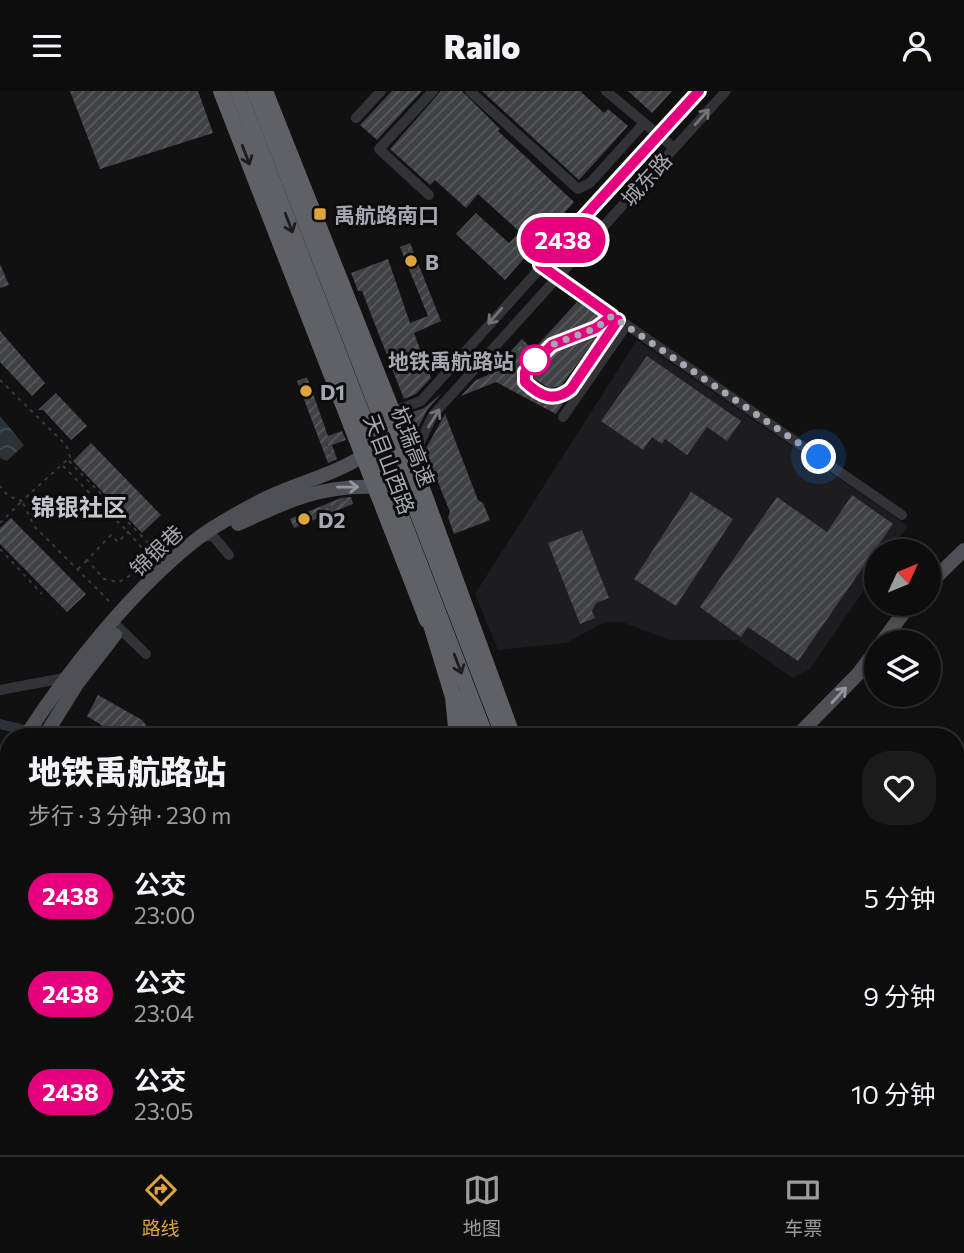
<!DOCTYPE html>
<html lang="zh">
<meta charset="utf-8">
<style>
:root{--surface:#0d0d0e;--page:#1b1b1c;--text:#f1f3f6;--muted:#9a9c9e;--line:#2d2d2e;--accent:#dfa43b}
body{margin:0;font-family:Commissioner,"Noto Sans SC",sans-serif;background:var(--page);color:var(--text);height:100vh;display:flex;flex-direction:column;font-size:26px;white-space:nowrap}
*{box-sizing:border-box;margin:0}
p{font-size:23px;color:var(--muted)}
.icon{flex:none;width:38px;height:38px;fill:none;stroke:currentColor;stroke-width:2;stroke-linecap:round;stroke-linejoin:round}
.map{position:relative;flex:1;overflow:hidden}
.side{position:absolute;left:0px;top:637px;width:964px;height:427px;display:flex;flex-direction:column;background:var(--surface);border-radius:28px 28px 0 0;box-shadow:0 4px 10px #0003,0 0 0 2px var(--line)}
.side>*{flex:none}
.badge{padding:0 14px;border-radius:23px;font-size:24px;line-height:46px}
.needle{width:46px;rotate:46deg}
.fabs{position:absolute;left:864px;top:448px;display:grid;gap:14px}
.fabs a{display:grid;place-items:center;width:77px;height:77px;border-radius:50%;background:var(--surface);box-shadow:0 4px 10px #0003,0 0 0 2px var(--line);font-size:35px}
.you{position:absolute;width:35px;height:35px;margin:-18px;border:5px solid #fff;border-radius:50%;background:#1a73e8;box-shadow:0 0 0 10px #1a73e833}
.map>.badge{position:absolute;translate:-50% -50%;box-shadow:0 0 0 4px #fff}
.round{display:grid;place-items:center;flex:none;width:74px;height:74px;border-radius:28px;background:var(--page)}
.head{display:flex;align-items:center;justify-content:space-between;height:119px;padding:0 28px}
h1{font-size:33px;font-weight:800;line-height:52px}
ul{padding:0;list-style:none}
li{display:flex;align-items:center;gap:21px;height:98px;padding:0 28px}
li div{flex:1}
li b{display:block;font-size:26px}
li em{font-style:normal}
li .badge{min-width:77px;font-weight:700;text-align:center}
header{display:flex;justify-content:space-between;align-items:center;height:91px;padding:0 28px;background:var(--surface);font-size:32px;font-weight:800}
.dock{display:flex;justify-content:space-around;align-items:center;height:98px;border-top:2px solid var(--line);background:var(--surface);font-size:19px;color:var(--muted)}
.dock a{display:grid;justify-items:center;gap:4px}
.dock .active{color:var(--accent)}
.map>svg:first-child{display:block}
.built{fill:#1d1d1f}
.water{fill:url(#water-waves)}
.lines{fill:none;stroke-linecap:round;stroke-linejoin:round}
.canal{stroke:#2b3339;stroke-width:10}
.building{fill:url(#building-hatch)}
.path{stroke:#383a3d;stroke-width:2;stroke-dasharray:3.5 5;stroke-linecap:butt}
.minor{stroke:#323336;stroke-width:10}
.major{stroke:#4e5055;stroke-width:14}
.highway{stroke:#5f6167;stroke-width:16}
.highway-bridge{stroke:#5f6167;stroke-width:16}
.oneway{stroke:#70737a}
.oneway2{stroke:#1d1d1f}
.oneway3{stroke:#92969f}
.line-casing{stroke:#fff;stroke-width:16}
.line{stroke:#e6007e;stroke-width:10}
.walk{stroke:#a3a8b1;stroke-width:7;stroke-dasharray:0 12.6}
.poi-dot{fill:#dfa43b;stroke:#0c0c0d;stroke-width:2.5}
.stop-dot{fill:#fff;stroke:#e6007e;stroke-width:3.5}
.labels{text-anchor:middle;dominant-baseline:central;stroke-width:6;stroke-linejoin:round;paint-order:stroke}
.street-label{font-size:21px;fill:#a3a8b1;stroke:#0c0c0d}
.poi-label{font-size:21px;font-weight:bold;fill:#a3a8b1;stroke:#0c0c0d;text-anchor:start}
.stop-label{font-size:21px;font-weight:bold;fill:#a3a8b1;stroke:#0c0c0d;text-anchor:end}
.quarter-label{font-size:24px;font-weight:bold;fill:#c4c7ce;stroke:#0c0c0d}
</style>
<header><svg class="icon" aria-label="menu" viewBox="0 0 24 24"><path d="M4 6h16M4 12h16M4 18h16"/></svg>Railo<svg class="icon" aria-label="person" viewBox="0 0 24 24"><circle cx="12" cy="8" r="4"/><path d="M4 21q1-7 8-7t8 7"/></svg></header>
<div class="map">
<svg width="964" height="1064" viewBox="0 0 964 1064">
<defs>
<pattern id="water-waves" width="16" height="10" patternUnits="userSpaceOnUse" patternTransform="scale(1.75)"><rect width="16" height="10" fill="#2b3339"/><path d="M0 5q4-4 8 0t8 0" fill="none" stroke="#474e53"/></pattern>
<pattern id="building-hatch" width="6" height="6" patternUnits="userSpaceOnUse" patternTransform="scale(1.75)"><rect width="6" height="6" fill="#404145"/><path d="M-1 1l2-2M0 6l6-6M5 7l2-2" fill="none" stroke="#585a5d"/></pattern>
</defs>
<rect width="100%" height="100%" fill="#111112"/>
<polygon class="built" points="637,249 908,435 890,460 877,460 877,480 810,578 793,587 738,549 670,549 622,531 605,531 566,552 498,559 475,503"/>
<g class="water">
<polygon points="0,325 24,354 7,370 0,367"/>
<polygon points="4,890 9,895 9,931 0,913 0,891"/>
</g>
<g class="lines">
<g class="canal">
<polyline points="0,633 54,646"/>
<polyline points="116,1064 123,1055"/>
</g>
</g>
<g class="building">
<polygon points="70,0 198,0 213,42 100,78"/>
<polygon points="392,0 422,0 377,49 360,34"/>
<polygon points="441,0 462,0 500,38 498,40 574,111 505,189 456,143 476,122 509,152 520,141 478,103 466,117 435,89 430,94 390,58"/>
<polygon points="482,0 580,0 604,22 608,18 628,35 579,89"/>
<polygon points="628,0 672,0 652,22"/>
<polygon points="410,152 441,230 414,242 431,287 416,303 404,308 362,200 358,200 351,182 388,168 410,232 428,225 400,156"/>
<polygon points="0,173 9,194 0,197"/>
<polygon points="577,211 600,225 592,231 547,248 517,281 518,295 532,306 547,313 564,311 556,323 496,291 461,305 476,289 488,284 522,248 533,259"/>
<polygon points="0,240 45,292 32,305 0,271"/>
<polygon points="597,246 561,295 549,297 533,287 556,261"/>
<polygon points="647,265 741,330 727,350 707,336 687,364 665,348 662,353 652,346 643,359 601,330"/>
<polygon points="307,286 328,345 342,340 346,349 332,354 337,368 328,372 297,290"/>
<polygon points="56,302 87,335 71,349 43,319 38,319"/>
<polygon points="442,302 427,319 417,339 412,325 406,327 405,324 424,317"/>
<polygon points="445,323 478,409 483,412 490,429 454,443 448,426 450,421 425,359"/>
<polygon points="91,352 161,424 142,442 73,370"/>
<polygon points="691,401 733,428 676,515 634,488"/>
<polygon points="852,404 893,433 798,570 748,536 741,546 700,516 777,406 827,441"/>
<polygon points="351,406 353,413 294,437 290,428 341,407"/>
<polygon points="11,427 86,503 67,521 0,453 0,437"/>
<polygon points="582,439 609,507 596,512 592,520 595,527 580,533 548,452"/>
<polygon points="98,604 142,629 156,646 120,646 87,625"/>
<polygon points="0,822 9,840 9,858 0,862"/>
<polygon points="956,902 964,921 964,1007 956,1011"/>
<polygon points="0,952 9,958 9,980 0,976"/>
<polygon points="39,1055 62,1055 52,1064"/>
<polygon points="275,1055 313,1055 313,1056 305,1064 284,1064"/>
</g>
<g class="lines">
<g class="path">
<polyline points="406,158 420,192"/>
<polyline points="504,274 524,253"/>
<polyline points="0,289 66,354 70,366 22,410 8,405 0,395"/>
<polyline points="303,291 313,316"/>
<polyline points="326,352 332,367"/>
<polyline points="69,370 160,464"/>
<polyline points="63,375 127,440"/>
<polyline points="297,431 347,408"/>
<polyline points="0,432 22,410 34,435 111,512"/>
<polygon points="128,441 149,465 136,481 119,491 104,488 87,469 111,444 118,451"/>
<polyline points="0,458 42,503"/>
<polyline points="78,478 87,469"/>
<polyline points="0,757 9,752"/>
<polyline points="0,791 9,797"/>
<polyline points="0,869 9,868"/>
<polyline points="0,915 2,914"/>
<polyline points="0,925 9,934"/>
<polyline points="0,1017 9,1012"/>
<polyline points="0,1062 2,1064"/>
</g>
<g class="minor">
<polyline points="470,0 578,98 590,92 644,32"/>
<polyline points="606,0 674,57"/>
<polyline points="356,27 381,0"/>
<polyline points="429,104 379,58 433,0"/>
<polyline points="540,174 902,424"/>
<path d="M612,225L596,238L552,254L525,281V291C540,305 554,312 571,297L618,229"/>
<polyline points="389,322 421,310 699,0"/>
<polyline points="563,326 626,235"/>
<polyline points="410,372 433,324 726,0"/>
<polyline points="199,446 213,445 229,464"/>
<polyline points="114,532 146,563"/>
<polyline points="0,599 69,586"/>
<polyline points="0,732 9,727"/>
<polyline points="321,1055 327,1064"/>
<polyline points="75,1064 82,1055"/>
</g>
<g class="major">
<path d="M238,433C287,410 321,394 376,396"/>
<polyline points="929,493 964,459"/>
<polyline points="882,551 910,513"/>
<path d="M25,646C69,578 133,498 197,448C216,433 240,421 262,409C295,392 333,385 364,364"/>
<polyline points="44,646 77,593 115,544"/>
<polyline points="796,646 858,583 877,558"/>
<polyline points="0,686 9,672"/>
</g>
<g class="highway">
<polyline points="221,0 427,529"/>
<polyline points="265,0 412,370 513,646"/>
<polyline points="456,606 471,646"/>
<polyline points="956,782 964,774"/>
<polyline points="956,821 964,814"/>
<polyline points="627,1055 630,1064"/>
<polyline points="648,1055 652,1064"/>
<polyline points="664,1055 667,1064"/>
<polyline points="676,1055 680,1064"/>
<polyline points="724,1064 724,1055"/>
</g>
<g class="highway-bridge">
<polyline points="238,0 486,646"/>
<polyline points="255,0 504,646"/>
<polyline points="425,514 453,606 457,646"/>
</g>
</g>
<defs><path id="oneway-shaft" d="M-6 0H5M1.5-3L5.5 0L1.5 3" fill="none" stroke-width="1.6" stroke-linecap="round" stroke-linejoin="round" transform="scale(1.75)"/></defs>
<g class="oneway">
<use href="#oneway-shaft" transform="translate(702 26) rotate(-48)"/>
<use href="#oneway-shaft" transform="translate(495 225) rotate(131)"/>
<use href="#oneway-shaft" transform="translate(434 327) rotate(-58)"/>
</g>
<g class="oneway2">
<use href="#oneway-shaft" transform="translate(246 64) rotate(69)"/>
<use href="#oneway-shaft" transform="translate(289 132) rotate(69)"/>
<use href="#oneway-shaft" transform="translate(458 573) rotate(69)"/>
</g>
<g class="oneway3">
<use href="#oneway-shaft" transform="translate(348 396) rotate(-1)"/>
<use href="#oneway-shaft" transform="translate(839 604) rotate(-47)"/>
</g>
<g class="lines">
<defs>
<path id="line" d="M618,229L571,298C554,312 540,305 525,291V281L552,254L596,237L612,225L540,174L699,0"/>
</defs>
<use href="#line" class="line-casing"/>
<use href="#line" class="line"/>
<polyline class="walk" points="535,269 552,254 596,237 612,225 819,366"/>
</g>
<g class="poi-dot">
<rect x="313" y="116" width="14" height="14" rx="3.5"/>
<circle cx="411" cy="170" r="7"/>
<circle cx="306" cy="300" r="7"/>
<circle cx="304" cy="428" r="7"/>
</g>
<circle class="stop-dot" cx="535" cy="269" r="14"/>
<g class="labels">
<g class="street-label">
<text transform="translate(646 88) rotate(-48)">城东路</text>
<text transform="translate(414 355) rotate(69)">杭瑞高速</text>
<text transform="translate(390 373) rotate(69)">天目山西路</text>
<text transform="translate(156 459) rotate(-43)">锦银巷</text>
</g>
<g class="poi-label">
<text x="334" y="123">禹航路南口</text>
<text x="425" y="170">B</text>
<text x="320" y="300">D1</text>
<text x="318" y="428">D2</text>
</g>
<g class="stop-label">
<text x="514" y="269">地铁禹航路站</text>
</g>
<g class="quarter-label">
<text x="79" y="415">锦银社区</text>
</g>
</g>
</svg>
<div class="fabs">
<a><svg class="needle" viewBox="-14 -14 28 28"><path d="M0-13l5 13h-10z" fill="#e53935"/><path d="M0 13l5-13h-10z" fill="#9a9c9e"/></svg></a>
<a><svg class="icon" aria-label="layers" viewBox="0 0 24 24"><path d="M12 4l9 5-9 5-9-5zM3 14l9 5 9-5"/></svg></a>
</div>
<div class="you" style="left:819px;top:366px"></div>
<b class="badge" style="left:563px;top:149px;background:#e6007e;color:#fff">2438</b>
<section class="side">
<div class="head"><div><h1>地铁禹航路站</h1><p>步行 · 3 分钟 · 230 m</p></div><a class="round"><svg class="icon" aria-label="heart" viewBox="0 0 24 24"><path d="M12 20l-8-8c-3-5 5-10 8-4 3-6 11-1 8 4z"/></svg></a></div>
<ul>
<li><span class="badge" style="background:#e6007e;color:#fff">2438</span><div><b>公交</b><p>23:00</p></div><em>5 分钟</em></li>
<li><span class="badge" style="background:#e6007e;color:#fff">2438</span><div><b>公交</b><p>23:04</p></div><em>9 分钟</em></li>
<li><span class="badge" style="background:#e6007e;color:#fff">2438</span><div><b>公交</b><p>23:05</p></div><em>10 分钟</em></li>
</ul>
</section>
</div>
<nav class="dock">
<a class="active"><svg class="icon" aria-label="directions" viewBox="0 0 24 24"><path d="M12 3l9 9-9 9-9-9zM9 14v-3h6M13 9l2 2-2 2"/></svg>路线</a>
<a><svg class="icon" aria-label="map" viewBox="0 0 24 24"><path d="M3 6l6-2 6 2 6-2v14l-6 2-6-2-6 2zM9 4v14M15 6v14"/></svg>地图</a>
<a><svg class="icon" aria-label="tickets" viewBox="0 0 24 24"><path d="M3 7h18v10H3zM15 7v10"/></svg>车票</a>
</nav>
